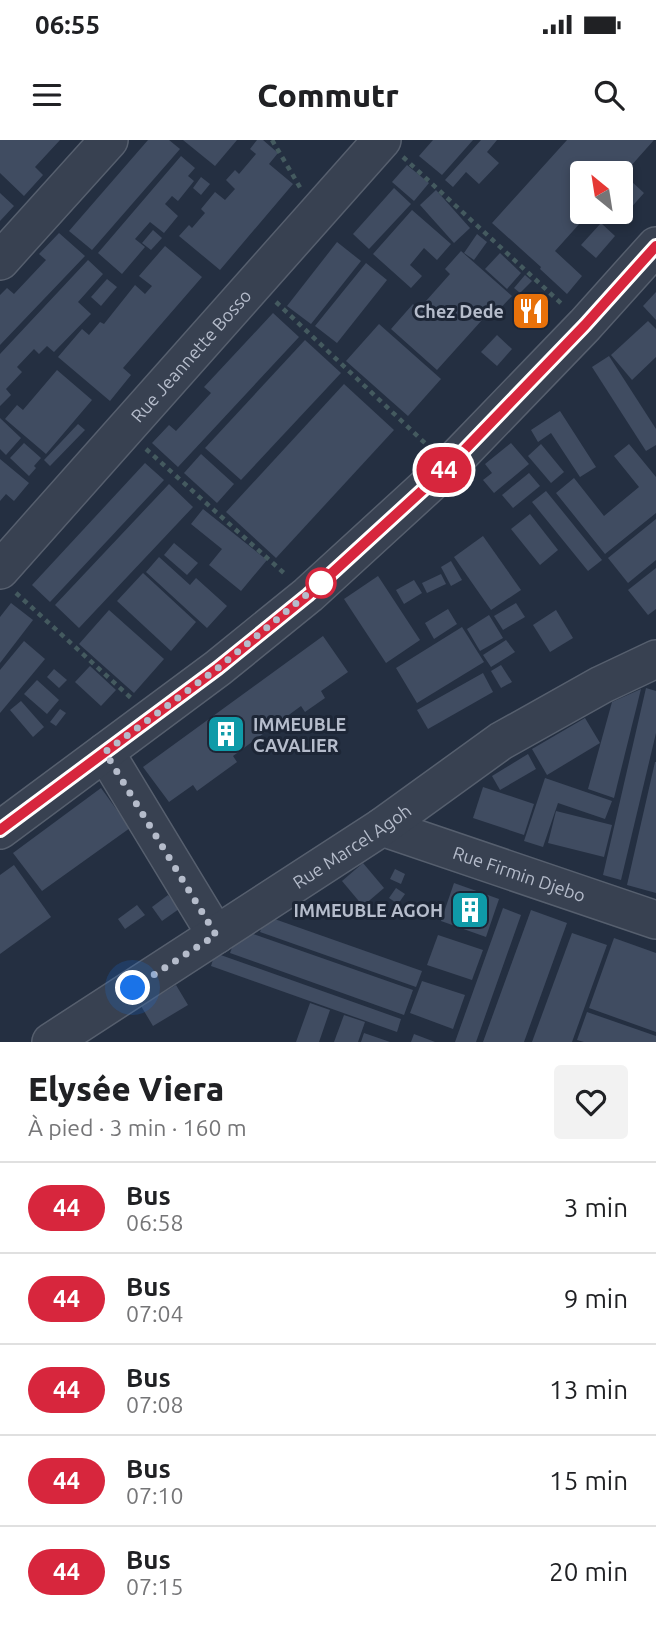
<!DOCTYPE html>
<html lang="fr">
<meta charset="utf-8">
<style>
:root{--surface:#fff;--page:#f2f2f2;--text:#202124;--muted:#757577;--line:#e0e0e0}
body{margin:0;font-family:Ubuntu,sans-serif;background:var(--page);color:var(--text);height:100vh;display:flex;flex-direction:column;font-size:26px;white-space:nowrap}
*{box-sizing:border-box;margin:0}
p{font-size:23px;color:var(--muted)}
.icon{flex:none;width:38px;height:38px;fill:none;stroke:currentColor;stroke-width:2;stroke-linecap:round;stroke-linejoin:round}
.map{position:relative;height:902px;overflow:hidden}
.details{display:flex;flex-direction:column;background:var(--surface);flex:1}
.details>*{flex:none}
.badge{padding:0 14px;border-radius:23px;font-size:24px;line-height:46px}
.needle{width:46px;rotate:330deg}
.tools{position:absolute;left:570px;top:21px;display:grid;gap:14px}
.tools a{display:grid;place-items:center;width:63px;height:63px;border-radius:7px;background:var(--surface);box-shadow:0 4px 10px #0003;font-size:35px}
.you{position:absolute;width:35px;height:35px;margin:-18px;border:5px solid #fff;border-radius:50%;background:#1a73e8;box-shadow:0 0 0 10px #1a73e833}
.map>.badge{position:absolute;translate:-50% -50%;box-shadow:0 0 0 4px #fff}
.round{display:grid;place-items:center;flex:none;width:74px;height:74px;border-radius:7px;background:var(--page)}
.headline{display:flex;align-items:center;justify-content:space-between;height:119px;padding:0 28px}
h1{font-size:33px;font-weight:800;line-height:52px}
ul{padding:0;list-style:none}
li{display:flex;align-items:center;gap:21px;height:91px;padding:0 28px;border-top:2px solid var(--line)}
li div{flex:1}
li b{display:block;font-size:26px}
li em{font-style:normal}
li .badge{min-width:77px;font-weight:700;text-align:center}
.status{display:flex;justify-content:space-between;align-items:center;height:49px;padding:0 35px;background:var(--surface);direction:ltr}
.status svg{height:19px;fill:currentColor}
header{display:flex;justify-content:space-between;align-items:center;height:91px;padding:0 28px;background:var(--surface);font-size:32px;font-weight:800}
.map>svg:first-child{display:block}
.building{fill:#404c61}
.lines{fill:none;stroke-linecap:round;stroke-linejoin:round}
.minor-casing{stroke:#565f6e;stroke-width:40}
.path{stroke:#445a5f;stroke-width:4.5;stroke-dasharray:5 5;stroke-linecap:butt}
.minor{stroke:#384151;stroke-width:37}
.line-casing{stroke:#fff;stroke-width:16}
.line{stroke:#d7263d;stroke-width:10}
.walk{stroke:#b5bccb;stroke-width:7;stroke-dasharray:0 12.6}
.stop-dot{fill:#fff;stroke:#d7263d;stroke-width:3.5}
.labels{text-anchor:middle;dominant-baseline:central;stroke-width:6;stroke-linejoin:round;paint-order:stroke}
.poi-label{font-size:18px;font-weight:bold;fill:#b5bccb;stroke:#1d2636;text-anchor:end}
.street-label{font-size:18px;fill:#b5bccb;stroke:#1d2636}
</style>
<div class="status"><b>06:55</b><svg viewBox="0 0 49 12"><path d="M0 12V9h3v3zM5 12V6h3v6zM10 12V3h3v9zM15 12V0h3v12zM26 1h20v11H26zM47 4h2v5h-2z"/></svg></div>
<header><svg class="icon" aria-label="menu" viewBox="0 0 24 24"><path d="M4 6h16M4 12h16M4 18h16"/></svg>Commutr<svg class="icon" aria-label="search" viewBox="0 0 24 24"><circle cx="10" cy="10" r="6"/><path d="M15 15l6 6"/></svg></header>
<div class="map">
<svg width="656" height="902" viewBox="0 0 656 902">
<rect width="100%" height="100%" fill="#242f41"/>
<g class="building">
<polygon points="0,0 60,0 35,27 43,35 24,56 0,33"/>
<polygon points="148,0 169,0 180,9 92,110 69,91"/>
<polygon points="183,0 237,0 215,26"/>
<polygon points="257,0 263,0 278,13 269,24 293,44 220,130 179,96 189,85 192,88 205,73 201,69 215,52 225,60 235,49 226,40 235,30 239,34 256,14 250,9"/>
<polygon points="433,0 473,0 442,35 419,16"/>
<polygon points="481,0 497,0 487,12 499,23 479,44 466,32 453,47 445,40"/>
<polygon points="567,0 654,0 621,37 621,33 583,33 583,72 590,72 555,111 582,136 567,154 540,129 541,127 492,83"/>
<polygon points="181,16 195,28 188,36 194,41 178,61 172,56 165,64 178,76 164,93 150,82 135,99 145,107 122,134 98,113"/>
<polygon points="407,25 429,43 414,61 392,42"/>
<polygon points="201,37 210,44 201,55 193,48"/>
<polygon points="631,41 644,53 621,79 614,72 621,72 621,51"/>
<polygon points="394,48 411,64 369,109 353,94"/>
<polygon points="436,50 470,88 454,103 420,65"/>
<polygon points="0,53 14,66 0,81"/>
<polygon points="412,70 451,104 437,120 424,108 410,125 422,136 411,148 373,114"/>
<polygon points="601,83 615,96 596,118 581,105"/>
<polygon points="153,90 162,98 151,110 142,103"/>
<polygon points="59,93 85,116 0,205 0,155 7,148 14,154 46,120 39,114"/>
<polygon points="477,94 487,102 474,120 464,113"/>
<polygon points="337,102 361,121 311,184 287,166"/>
<polygon points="165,106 202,137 123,228 131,235 110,261 58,217 82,189 89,195 100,182 104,184 135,145 145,154 152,146 139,136"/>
<polygon points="461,111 512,156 495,174 491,170 437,230 391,189 413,164 418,170 450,134 445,129"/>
<polygon points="500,113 521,133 507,149 485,129"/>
<polygon points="88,120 103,134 78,162 91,174 54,212 47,206 39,214 34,209 17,227 22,232 6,249 11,255 0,266 0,214"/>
<polygon points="366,123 387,140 337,203 315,186"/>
<polygon points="525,135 532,141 520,153 514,148"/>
<polygon points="107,139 117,147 101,166 91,157"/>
<polygon points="656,152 656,180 643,166"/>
<polygon points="273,173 299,197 178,327 152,303 169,285 176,291 211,253 204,247"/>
<polygon points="648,181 656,189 656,217 632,240 611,215"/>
<polygon points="379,184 441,239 408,276 346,221"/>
<polygon points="497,195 512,209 497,226 481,212"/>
<polygon points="305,200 341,233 241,340 205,308"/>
<polygon points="609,216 656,289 656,305 646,311 592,227"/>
<polygon points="57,230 92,260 46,314 5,279 17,265 23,270"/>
<polygon points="344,244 394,290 276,418 226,372"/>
<polygon points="560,271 596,327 580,337 551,293 538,302 531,290"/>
<polygon points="0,278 21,298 6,315 0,309"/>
<polygon points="78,284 85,290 50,326 44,320"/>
<polygon points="24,303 41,318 34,326 36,328 29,336 10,318"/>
<polygon points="511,303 529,324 494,353 483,340 492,333 485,324"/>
<polygon points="541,304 564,332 551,343 528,316"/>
<polygon points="629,304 656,337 656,373 605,414 556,353 574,338 604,376 639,347 614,316"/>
<polygon points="201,314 234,344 217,363 184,333"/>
<polygon points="0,319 29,343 14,361 6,354 0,361"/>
<polygon points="145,323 164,340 50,462 32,445"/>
<polygon points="529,333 540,346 513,368 502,355"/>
<polygon points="169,344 193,367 79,488 55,465"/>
<polygon points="546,351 602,420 588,431 532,362"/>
<polygon points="203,369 267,420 241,451 209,425 222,409 191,384"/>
<polygon points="530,374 558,410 540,425 511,389"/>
<polygon points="656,379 656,420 628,443 608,418"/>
<polygon points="483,396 521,450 491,470 454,417"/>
<polygon points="174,403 198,423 187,435 164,415"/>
<polygon points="159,417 190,445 196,438 227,466 207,488 146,432"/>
<polygon points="451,421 462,440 451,446 441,427"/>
<polygon points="656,428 656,469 648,475 628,450"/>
<polygon points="143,433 196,482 171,511 117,461"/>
<polygon points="441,434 446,444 427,453 422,443"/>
<polygon points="378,436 420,500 386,523 344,459"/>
<polygon points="414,440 422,453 404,464 396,450"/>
<polygon points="11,463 33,480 0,523 0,477"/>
<polygon points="516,463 525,477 503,490 494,476"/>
<polygon points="448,469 457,484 434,499 425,483"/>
<polygon points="109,470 164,519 134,553 79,504"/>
<polygon points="556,470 573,498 550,512 533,485"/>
<polygon points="489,475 503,498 480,511 467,489"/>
<polygon points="462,487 484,522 417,563 396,528"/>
<polygon points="323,496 348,532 321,551 325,558 305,572 301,566 233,616 237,622 197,651 193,645 169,662 143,627"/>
<polygon points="506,500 515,512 491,527 483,515"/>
<polygon points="24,501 45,519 0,573 0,530"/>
<polygon points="501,525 512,542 501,548 491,531"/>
<polygon points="90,526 116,550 101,566 75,542"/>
<polygon points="54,529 67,540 59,548 47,537"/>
<polygon points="483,533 493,552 428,589 417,570"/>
<polygon points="37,540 59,560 47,574 24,554"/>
<polygon points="646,548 656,551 656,593 621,740 603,735"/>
<polygon points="641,549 614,658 588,649 612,562"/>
<polygon points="21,561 44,587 33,597 10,570"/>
<polygon points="60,569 66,573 56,586 50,582"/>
<polygon points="585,578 600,603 547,635 532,609"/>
<polygon points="528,614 536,629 500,650 492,636"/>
<polygon points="655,622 656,622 656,753 627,745"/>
<polygon points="545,638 612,661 605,679 558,663 543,707 524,701"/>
<polygon points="483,647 534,664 524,695 473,678"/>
<polygon points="101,648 130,688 42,751 13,713"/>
<polygon points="556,671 612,685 604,717 548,703"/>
<polygon points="363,723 384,748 363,766 342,741"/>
<polygon points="14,725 51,777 0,814 0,735"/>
<polygon points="395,729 405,734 401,744 390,739"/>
<polygon points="454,743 499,759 486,797 441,781"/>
<polygon points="396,748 405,754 398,764 389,758"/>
<polygon points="168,755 179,769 162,781 152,767"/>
<polygon points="137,765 145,775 125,789 118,779"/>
<polygon points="503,768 521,775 476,902 455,902"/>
<polygon points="531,770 567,783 524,902 483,902"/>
<polygon points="266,776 422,831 416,847 260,792"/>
<polygon points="239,789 413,850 404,875 230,813"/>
<polygon points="572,793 607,805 572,902 532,902"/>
<polygon points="438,795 483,810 472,840 427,825"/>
<polygon points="614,798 656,813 656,892 589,868"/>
<polygon points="215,813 401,879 397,892 211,826"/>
<polygon points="422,841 465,855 453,889 410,873"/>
<polygon points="176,845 188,865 153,886 141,866"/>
<polygon points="310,863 330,870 319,902 296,902"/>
<polygon points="587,872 656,896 656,902 584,902 577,900"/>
<polygon points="344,875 365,882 358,902 334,902"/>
<polygon points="364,893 390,902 361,902"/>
<polygon points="414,894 435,902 411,902"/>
</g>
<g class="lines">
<defs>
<g id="minor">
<polyline points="0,121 109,0"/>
<path id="s1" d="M0,430L382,0"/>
<polyline points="105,612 216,795"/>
<path id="s2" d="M382,687L656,780"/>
<polyline points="0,690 218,528 308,455 449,326 585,185 656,106"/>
<path id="s3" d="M51,902L382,687L501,601L601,545L656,519"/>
</g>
</defs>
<use href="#minor" class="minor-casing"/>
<g class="path">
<polyline points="272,0 301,49"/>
<polyline points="403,17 564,166"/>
<polyline points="276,162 427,305"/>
<polyline points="146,309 285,434"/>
<polyline points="16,453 131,558"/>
</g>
<use href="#minor" class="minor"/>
</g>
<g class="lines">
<defs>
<polyline id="line" points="0,690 218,528 308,455 449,326 585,185 656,106"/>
</defs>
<use href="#line" class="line-casing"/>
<use href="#line" class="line"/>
<polyline class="walk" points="133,848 216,795 105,612 218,528 328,437 321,443"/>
</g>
<defs>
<symbol id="restaurant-square" viewBox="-11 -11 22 22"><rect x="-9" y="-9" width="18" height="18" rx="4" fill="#e8710a" stroke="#1d2636"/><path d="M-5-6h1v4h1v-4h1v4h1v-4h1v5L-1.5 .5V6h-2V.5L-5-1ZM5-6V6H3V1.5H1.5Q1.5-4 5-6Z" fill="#fff"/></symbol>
<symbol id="building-square" viewBox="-11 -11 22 22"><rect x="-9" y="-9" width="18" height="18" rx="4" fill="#0f9aa8" stroke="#1d2636"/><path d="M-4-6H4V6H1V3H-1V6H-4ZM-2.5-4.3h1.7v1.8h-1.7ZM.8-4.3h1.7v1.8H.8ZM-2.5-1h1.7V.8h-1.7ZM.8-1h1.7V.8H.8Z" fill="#fff"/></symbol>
</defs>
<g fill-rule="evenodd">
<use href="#restaurant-square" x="509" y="149" width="44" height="44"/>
<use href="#building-square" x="204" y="572" width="44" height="44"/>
<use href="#building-square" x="448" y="748" width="44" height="44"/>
</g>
<circle class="stop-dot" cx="321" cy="443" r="14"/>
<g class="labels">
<g class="poi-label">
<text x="504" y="171">Chez Dede</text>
<text x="253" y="584" text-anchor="start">IMMEUBLE<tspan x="253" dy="21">CAVALIER</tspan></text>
<text x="443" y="770">IMMEUBLE AGOH</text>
</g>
<g class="street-label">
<text stroke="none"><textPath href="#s1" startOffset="287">Rue Jeannette Bosso</textPath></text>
<text stroke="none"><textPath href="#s3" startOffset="359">Rue Marcel Agoh</textPath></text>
<text stroke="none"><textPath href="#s2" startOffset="145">Rue Firmin Djebo</textPath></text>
</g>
</g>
</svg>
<div class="tools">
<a><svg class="needle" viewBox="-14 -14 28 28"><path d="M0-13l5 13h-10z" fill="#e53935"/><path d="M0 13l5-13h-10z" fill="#757577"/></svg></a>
</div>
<div class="you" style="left:133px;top:848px"></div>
<b class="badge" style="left:444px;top:330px;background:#d7263d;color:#fff">44</b>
</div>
<section class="details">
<div class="headline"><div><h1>Elysée Viera</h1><p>À pied · 3 min · 160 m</p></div><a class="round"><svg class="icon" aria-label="heart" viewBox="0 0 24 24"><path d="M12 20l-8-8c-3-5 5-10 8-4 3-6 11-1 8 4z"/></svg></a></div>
<ul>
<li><span class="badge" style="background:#d7263d;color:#fff">44</span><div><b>Bus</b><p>06:58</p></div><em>3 min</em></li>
<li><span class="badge" style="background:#d7263d;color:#fff">44</span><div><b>Bus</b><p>07:04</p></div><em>9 min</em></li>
<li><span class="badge" style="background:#d7263d;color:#fff">44</span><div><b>Bus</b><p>07:08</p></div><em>13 min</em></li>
<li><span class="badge" style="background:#d7263d;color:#fff">44</span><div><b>Bus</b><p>07:10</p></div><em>15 min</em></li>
<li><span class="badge" style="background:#d7263d;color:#fff">44</span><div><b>Bus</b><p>07:15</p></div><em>20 min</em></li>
</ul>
</section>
